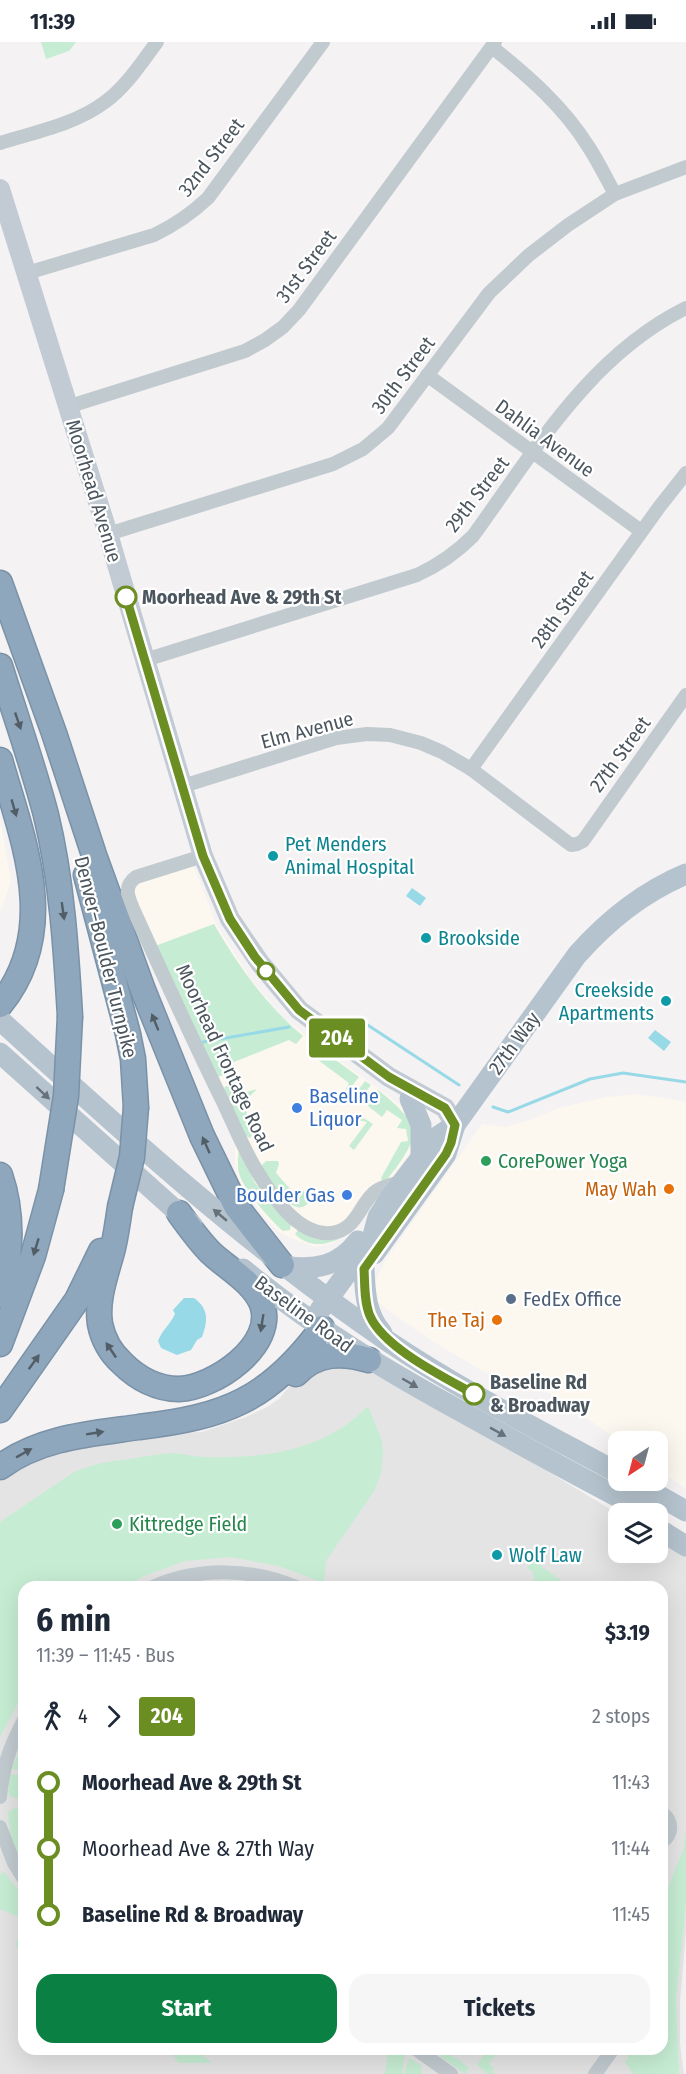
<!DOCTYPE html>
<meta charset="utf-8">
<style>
:root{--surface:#fff;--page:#f6f6f7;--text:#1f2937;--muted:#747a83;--accent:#0b8043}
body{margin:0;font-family:"Fira Sans Condensed",sans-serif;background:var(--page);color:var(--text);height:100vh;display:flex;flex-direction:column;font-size:22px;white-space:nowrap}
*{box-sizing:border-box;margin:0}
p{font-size:20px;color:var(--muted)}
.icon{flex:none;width:33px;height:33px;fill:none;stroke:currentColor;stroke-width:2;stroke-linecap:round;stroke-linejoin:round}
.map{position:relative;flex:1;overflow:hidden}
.side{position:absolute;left:18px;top:1539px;width:650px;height:474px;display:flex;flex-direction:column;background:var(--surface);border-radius:18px;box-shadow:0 6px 24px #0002}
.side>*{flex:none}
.badge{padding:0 12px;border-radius:4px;font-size:21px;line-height:39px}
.needle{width:39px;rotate:216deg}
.controls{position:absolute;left:608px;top:1389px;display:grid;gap:12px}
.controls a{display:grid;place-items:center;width:60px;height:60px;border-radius:12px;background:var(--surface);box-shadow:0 6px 24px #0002;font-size:30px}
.map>.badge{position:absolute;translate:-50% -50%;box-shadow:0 0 0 3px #fff}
.legs{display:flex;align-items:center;gap:9px;height:66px;padding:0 18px;font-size:20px}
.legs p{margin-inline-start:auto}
.headline{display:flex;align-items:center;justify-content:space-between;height:102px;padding:0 18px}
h1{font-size:33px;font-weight:700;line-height:45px}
.primary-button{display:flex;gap:12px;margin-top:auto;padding:12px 18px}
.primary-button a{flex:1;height:69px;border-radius:18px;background:var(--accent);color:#fff;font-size:24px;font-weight:700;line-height:69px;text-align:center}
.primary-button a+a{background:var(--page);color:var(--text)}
ul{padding:0 18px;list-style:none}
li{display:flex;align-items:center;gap:21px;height:66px;font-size:22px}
li i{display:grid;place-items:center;width:9px;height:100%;margin:0 8px;background:currentColor}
li i::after{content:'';width:15px;height:15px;margin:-8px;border:4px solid;border-radius:50%;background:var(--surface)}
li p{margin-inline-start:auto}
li:first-child i{background:linear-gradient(#0000 50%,currentColor 0)}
li:last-child i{background:linear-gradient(currentColor 50%,#0000 0)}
.status{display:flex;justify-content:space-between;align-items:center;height:42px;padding:0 30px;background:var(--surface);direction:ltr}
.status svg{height:16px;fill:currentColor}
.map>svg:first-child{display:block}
.commercial{fill:#fcf7ef}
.education{fill:#e5e4e4;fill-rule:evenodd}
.green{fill:#c6edd3}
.water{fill:#97d9e6}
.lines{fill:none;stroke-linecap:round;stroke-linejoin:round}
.stream{stroke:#97d9e6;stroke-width:3}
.highway-casing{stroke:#7a92a8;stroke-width:27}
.street{stroke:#c1cacf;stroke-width:14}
.secondary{stroke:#c2cbd4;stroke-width:20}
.primary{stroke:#b5c3ce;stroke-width:21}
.highway{stroke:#8fa7bc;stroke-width:24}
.highway-bridge-casing{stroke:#7a92a8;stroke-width:27;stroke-linecap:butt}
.highway-bridge{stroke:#8fa7bc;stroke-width:24}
.oneway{fill:#525e67}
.oneway2{fill:#66717a}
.line-1-casing{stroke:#fff;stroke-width:14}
.line-1{stroke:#6b8e23;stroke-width:9}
.stop-1-dot{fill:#fff;stroke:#6b8e23;stroke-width:3}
.culture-dot{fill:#0f9aa8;stroke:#fff;stroke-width:2}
.shop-dot{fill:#3f7fe0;stroke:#fff;stroke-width:2}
.leisure-dot{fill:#2e9e5b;stroke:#fff;stroke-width:2}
.food-dot{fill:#e8710a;stroke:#fff;stroke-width:2}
.service-dot{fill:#5c6f8a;stroke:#fff;stroke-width:2}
.labels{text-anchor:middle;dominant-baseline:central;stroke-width:4.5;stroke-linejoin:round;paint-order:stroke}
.street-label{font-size:20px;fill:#4b565e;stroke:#fff}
.stop-label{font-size:20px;font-weight:bold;fill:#4b565e;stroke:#fff;text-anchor:start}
.culture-label{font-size:20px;fill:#0d838f;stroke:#fff;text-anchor:start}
.shop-label{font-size:20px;fill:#366cbe;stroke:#fff;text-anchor:start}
.leisure-label{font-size:20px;fill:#27864d;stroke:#fff;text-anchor:start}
.food-label{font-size:20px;fill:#c56008;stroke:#fff;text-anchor:end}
.service-label{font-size:20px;fill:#4e5e75;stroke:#fff;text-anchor:start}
</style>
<div class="status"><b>11:39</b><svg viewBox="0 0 49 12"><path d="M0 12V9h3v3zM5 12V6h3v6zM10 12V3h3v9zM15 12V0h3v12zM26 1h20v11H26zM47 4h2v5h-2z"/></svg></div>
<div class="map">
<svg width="686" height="2032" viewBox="0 0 686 2032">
<rect width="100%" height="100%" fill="#f4f2f3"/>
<g class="commercial">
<polygon points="0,777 11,838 3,864 0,869"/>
<polygon points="191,817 216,882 252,939 283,975 304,992 399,1062 408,1073 411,1107 407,1115 351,1190 331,1202 316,1205 290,1196 278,1189 265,1176 240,1140 235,1125 235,1101 128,844"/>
<polygon points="638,1052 686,1060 686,1447 657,1427 657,1400 620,1399 549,1351 518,1337 484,1330 429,1297 378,1261 373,1246 384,1220 482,1082 504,1085 531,1078 558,1066 607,1055"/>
</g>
<path class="education" d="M357,1322L516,1410L618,1472V1510H657V1491L686,1508V1890L680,1958V2002L684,2032H0V1432L35,1411L140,1392L202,1390L246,1375L269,1364L280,1356L300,1331ZM24,1545H662V2007H24Z"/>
<g class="green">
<polygon points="41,0 76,0 69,9 46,17"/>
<path d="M214,882C239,925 265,962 303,994L296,1002L289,998L224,1024L225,1032L218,1035L216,1033L155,904Z"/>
<polygon points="319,1006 359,1035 348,1049 346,1047 349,1041 314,1015"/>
<polygon points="365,1039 371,1043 359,1058 355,1058 354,1054"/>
<polygon points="226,1044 232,1045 236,1053 257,1047 241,1063 247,1070 246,1078 252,1093 250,1096 244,1093 224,1046"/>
<path d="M378,1048C424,1084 421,1095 386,1139H382L381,1136L401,1100L408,1099L406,1087L397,1086L402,1078L387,1068L382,1075L368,1064L369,1060Z"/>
<polygon points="362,1075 373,1082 354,1108 349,1104 367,1080 358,1078"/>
<path d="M239,1107L255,1141L291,1183L290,1188L283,1189C270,1178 243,1147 239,1131C237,1124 238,1115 239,1107Z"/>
<path d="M266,1119H278L279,1122L276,1131L299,1157L303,1149L312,1155C310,1159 307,1164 302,1165C289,1170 268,1134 261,1124Z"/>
<path d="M298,1188L311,1194L348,1191C333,1203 310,1208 295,1192Z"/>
<path d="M366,1366H369L382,1399L383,1412L381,1431L374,1449L326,1519L324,1541L279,1524L230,1515L185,1519L144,1534L124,1545H24V1650L0,1695V1480L74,1430C96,1420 117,1419 141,1415C151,1414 162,1411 172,1411C183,1411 194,1415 204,1415C262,1417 324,1409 366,1366Z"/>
<polygon points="533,1518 570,1545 525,1545 528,1541 530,1542 535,1536 533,1534 534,1531 527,1526"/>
<polygon points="218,1540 219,1545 176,1545 196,1541"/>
<polygon points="24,1698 24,1729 12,1727 13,1723"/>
<polygon points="10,1732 24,1734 24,1759 10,1754 8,1751"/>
<path d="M15,1766L24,1769V1825C13,1808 9,1790 8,1770Z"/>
<polygon points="686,1785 686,1861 676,1956 679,2032 633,2032 625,2020 633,2007 662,2007 662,1993 664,1992 665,1985 662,1986 662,1869 670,1840 683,1809"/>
<polygon points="4,1830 24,1855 24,1877 0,1867 0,1832"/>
<polygon points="24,1890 24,1916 16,1904 17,1897"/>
<polygon points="174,2007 194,2007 212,2021 178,2021 172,2010"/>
<polygon points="386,2007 394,2007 405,2012 402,2032 385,2032 388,2008"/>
<polygon points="437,2007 458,2017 469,2026 465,2032 437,2012"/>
<path d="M448,2007H480C469,2016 459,2015 448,2007Z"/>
<polygon points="488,2007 494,2007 498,2009 489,2022 494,2026 492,2029 495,2032 488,2032 477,2023"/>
<polygon points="409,2016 421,2023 422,2032 404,2032"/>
</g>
<g class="water">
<polygon points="412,846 426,856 420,864 406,854"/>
<polygon points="655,988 671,1000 664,1009 648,996"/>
<path d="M184,1256H194C209,1267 208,1279 202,1295L197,1298L191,1308L177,1313L161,1306L158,1299C162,1288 170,1283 175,1272L173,1268Z"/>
</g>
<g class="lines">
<g class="stream">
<polyline points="357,976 459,1043"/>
<polyline points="203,1000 289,985"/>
<polyline points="493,1065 508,1070 590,1037 623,1031 686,1040"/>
</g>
<defs>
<g id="highway">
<polyline points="0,541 54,691 94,813 143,948 202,1094 236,1164 282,1223"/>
<path d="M0,624C15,673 33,723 46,773C62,839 66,907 70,974"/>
<path d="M0,718C23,799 61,888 0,963"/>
<polyline points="86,833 128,992 133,1017 136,1065"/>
<path d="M0,1133C13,1171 12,1215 0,1253"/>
<path d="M120,1165C118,1179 116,1193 113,1206C107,1230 96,1256 100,1282C103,1297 111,1311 122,1321C137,1336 157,1347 179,1347C214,1346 277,1303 262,1262C253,1240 227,1226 211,1211C199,1199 189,1185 179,1171"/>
<polyline points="0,1302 33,1214 51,1148"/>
<path d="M296,1332C317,1310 342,1310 369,1318"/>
<polyline points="0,1368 77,1258 101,1209"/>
<path d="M0,1425C41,1395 90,1392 139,1385C225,1375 269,1358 322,1286"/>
</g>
</defs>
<use href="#highway" class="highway-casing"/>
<g class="street">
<path d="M492,5C528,34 563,64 588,104C598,119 606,136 615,152"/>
<path d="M0,101C35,90 74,83 105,60C126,45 141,21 157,0"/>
<path d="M27,231L154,193C175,183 191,172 208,156L323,0"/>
<polyline points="427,333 641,489"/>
<polyline points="67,365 245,309 265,298 283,285 299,268 495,0"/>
<polyline points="108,492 333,422 363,407 388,386 489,251 529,213 568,183 615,152 686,125"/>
<path d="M145,618L417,533C439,523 456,511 473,494C534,410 589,314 686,266"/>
<polyline points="471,727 660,464 686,431"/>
<polyline points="183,744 336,696 367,692 390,693 421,701 442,710 471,727 571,803 577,802 583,799 686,653"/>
<path d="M203,814L136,835C122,845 129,857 134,869C163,933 192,997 223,1060C234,1083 244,1108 257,1129C272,1154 298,1194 331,1191C358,1188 360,1160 376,1149C383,1144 394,1143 402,1139"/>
<path d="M153,1545C198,1525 251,1526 296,1545"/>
<path d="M0,1755C3,1725 9,1706 24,1678"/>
<path d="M662,1771C673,1779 673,1792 662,1800"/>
<polyline points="0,1785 14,1821 24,1837"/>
<polyline points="416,2007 451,2032"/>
<polyline points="595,2032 613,2007"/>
</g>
<polyline class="secondary" points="0,147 108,492 203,814 230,877 260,921 299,968 389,1035 445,1066 455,1083"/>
<g class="primary">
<path d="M0,978C125,1092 249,1205 389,1300C462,1349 541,1389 618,1431"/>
<polyline points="0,1011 192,1183"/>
<polyline points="410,1057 421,1083 421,1115"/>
<polyline points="374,1212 446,1112 455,1083"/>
<path d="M285,1224C315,1229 339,1224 358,1199"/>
<path d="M243,1227C314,1286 392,1332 473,1376C532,1409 591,1441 651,1472"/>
<path d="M364,1227C365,1252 366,1272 382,1291"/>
<path d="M320,1268L372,1197L378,1175L391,1155L437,1095L455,1083L577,913C608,878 643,850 686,832"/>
<polyline points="631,1438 686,1469"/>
<polyline points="657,1486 686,1504"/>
</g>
<use href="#highway" class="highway"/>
<defs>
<g id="highway-bridge">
<polyline points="51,1148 66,1054 70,974"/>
<polyline points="120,1165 132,1115 136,1065"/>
</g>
</defs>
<use href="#highway-bridge" class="highway-bridge-casing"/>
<use href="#highway-bridge" class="highway-bridge"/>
</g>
<defs><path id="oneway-solid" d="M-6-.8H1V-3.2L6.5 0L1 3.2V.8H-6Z" transform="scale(1.5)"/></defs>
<g class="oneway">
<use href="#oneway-solid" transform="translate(18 679) rotate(71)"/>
<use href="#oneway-solid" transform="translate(14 766) rotate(74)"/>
<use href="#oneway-solid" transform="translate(63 869) rotate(82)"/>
<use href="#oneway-solid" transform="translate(155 980) rotate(-112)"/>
<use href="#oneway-solid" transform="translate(206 1103) rotate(-114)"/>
<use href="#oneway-solid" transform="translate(36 1205) rotate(107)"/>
<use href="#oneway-solid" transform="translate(262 1281) rotate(99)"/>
<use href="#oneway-solid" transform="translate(111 1308) rotate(-124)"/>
<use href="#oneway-solid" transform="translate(34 1320) rotate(-54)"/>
<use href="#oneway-solid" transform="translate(95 1391) rotate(-9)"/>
<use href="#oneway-solid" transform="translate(24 1411) rotate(-29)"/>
</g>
<g class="oneway2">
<use href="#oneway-solid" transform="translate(43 1051) rotate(43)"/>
<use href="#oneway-solid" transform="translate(220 1173) rotate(-140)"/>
<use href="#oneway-solid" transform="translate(410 1341) rotate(30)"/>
<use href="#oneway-solid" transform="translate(498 1390) rotate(29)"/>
</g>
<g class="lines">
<defs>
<path id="line-1" d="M126,555L203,814L230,877L255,915L299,968L389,1035L445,1066L455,1083L451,1101L446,1112L364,1227C365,1243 364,1260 370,1274C384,1306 444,1335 474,1352"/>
</defs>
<use href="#line-1" class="line-1-casing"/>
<use href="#line-1" class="line-1"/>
</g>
<g class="stop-1-dot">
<circle cx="126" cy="555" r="10"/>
<circle cx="266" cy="929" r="8"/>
<circle cx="474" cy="1352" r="10"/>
</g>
<g class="culture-dot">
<circle cx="273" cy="814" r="6"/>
<circle cx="426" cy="896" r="6"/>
<circle cx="666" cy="959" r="6"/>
<circle cx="497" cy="1513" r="6"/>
</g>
<g class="shop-dot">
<circle cx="297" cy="1066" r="6"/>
<circle cx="347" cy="1153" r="6"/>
</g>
<g class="leisure-dot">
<circle cx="486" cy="1119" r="6"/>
<circle cx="117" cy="1482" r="6"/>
</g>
<g class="food-dot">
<circle cx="669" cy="1147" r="6"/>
<circle cx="497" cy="1278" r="6"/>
</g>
<circle class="service-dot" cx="511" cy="1257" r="6"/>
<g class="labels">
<g class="street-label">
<text transform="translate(211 115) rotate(-52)">32nd Street</text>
<text transform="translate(306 224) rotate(-53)">31st Street</text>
<text transform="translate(403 333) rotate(-53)">30th Street</text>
<text transform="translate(545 396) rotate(36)">Dahlia Avenue</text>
<text transform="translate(94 449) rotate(73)">Moorhead Avenue</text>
<text transform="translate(477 452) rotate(-52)">29th Street</text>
<text transform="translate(562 567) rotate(-54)">28th Street</text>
<text transform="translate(307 688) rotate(-15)">Elm Avenue</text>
<text transform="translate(620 712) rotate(-54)">27th Street</text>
<text transform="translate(106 915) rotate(76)">Denver–Boulder Turnpike</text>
<text transform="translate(514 1001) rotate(-54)">27th Way</text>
<text transform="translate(225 1016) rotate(65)">Moorhead Frontage Road</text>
<text transform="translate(304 1272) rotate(36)">Baseline Road</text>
</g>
<g class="stop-label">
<text x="142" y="555">Moorhead Ave &amp; 29th St</text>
<text x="490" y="1340">Baseline Rd<tspan x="490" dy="23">&amp; Broadway</tspan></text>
</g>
<g class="culture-label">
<text x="285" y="802">Pet Menders<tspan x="285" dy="23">Animal Hospital</tspan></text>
<text x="438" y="896">Brookside</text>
<text x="654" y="948" text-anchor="end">Creekside<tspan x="654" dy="23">Apartments</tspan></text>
<text x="509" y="1513">Wolf Law</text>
</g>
<g class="shop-label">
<text x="309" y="1054">Baseline<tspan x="309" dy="23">Liquor</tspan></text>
<text x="335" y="1153" text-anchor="end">Boulder Gas</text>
</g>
<g class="leisure-label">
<text x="498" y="1119">CorePower Yoga</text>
<text x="129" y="1482">Kittredge Field</text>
</g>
<g class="food-label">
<text x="657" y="1147">May Wah</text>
<text x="485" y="1278">The Taj</text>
</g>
<g class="service-label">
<text x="523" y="1257">FedEx Office</text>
</g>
</g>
</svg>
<div class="controls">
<a><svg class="needle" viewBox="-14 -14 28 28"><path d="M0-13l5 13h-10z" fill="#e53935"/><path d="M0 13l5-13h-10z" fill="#747a83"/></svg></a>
<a><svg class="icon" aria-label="layers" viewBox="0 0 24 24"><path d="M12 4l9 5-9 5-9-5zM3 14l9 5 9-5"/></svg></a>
</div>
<b class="badge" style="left:337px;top:996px;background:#6b8e23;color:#fff">204</b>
<section class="side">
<div class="headline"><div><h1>6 min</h1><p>11:39 – 11:45 · Bus</p></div><b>$3.19</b></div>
<div class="legs"><svg class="icon" aria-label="walk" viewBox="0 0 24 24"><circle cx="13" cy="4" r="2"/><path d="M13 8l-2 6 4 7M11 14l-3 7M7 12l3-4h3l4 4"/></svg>4<svg class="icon" aria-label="forward" viewBox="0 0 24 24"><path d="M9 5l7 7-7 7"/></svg><b class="badge" style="background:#6b8e23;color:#fff">204</b><p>2 stops</p></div>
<ul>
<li><i style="color:#6b8e23"></i><b>Moorhead Ave &amp; 29th St</b><p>11:43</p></li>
<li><i style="color:#6b8e23"></i><span>Moorhead Ave &amp; 27th Way</span><p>11:44</p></li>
<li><i style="color:#6b8e23"></i><b>Baseline Rd &amp; Broadway</b><p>11:45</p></li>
</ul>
<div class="primary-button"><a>Start</a><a>Tickets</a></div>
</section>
</div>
